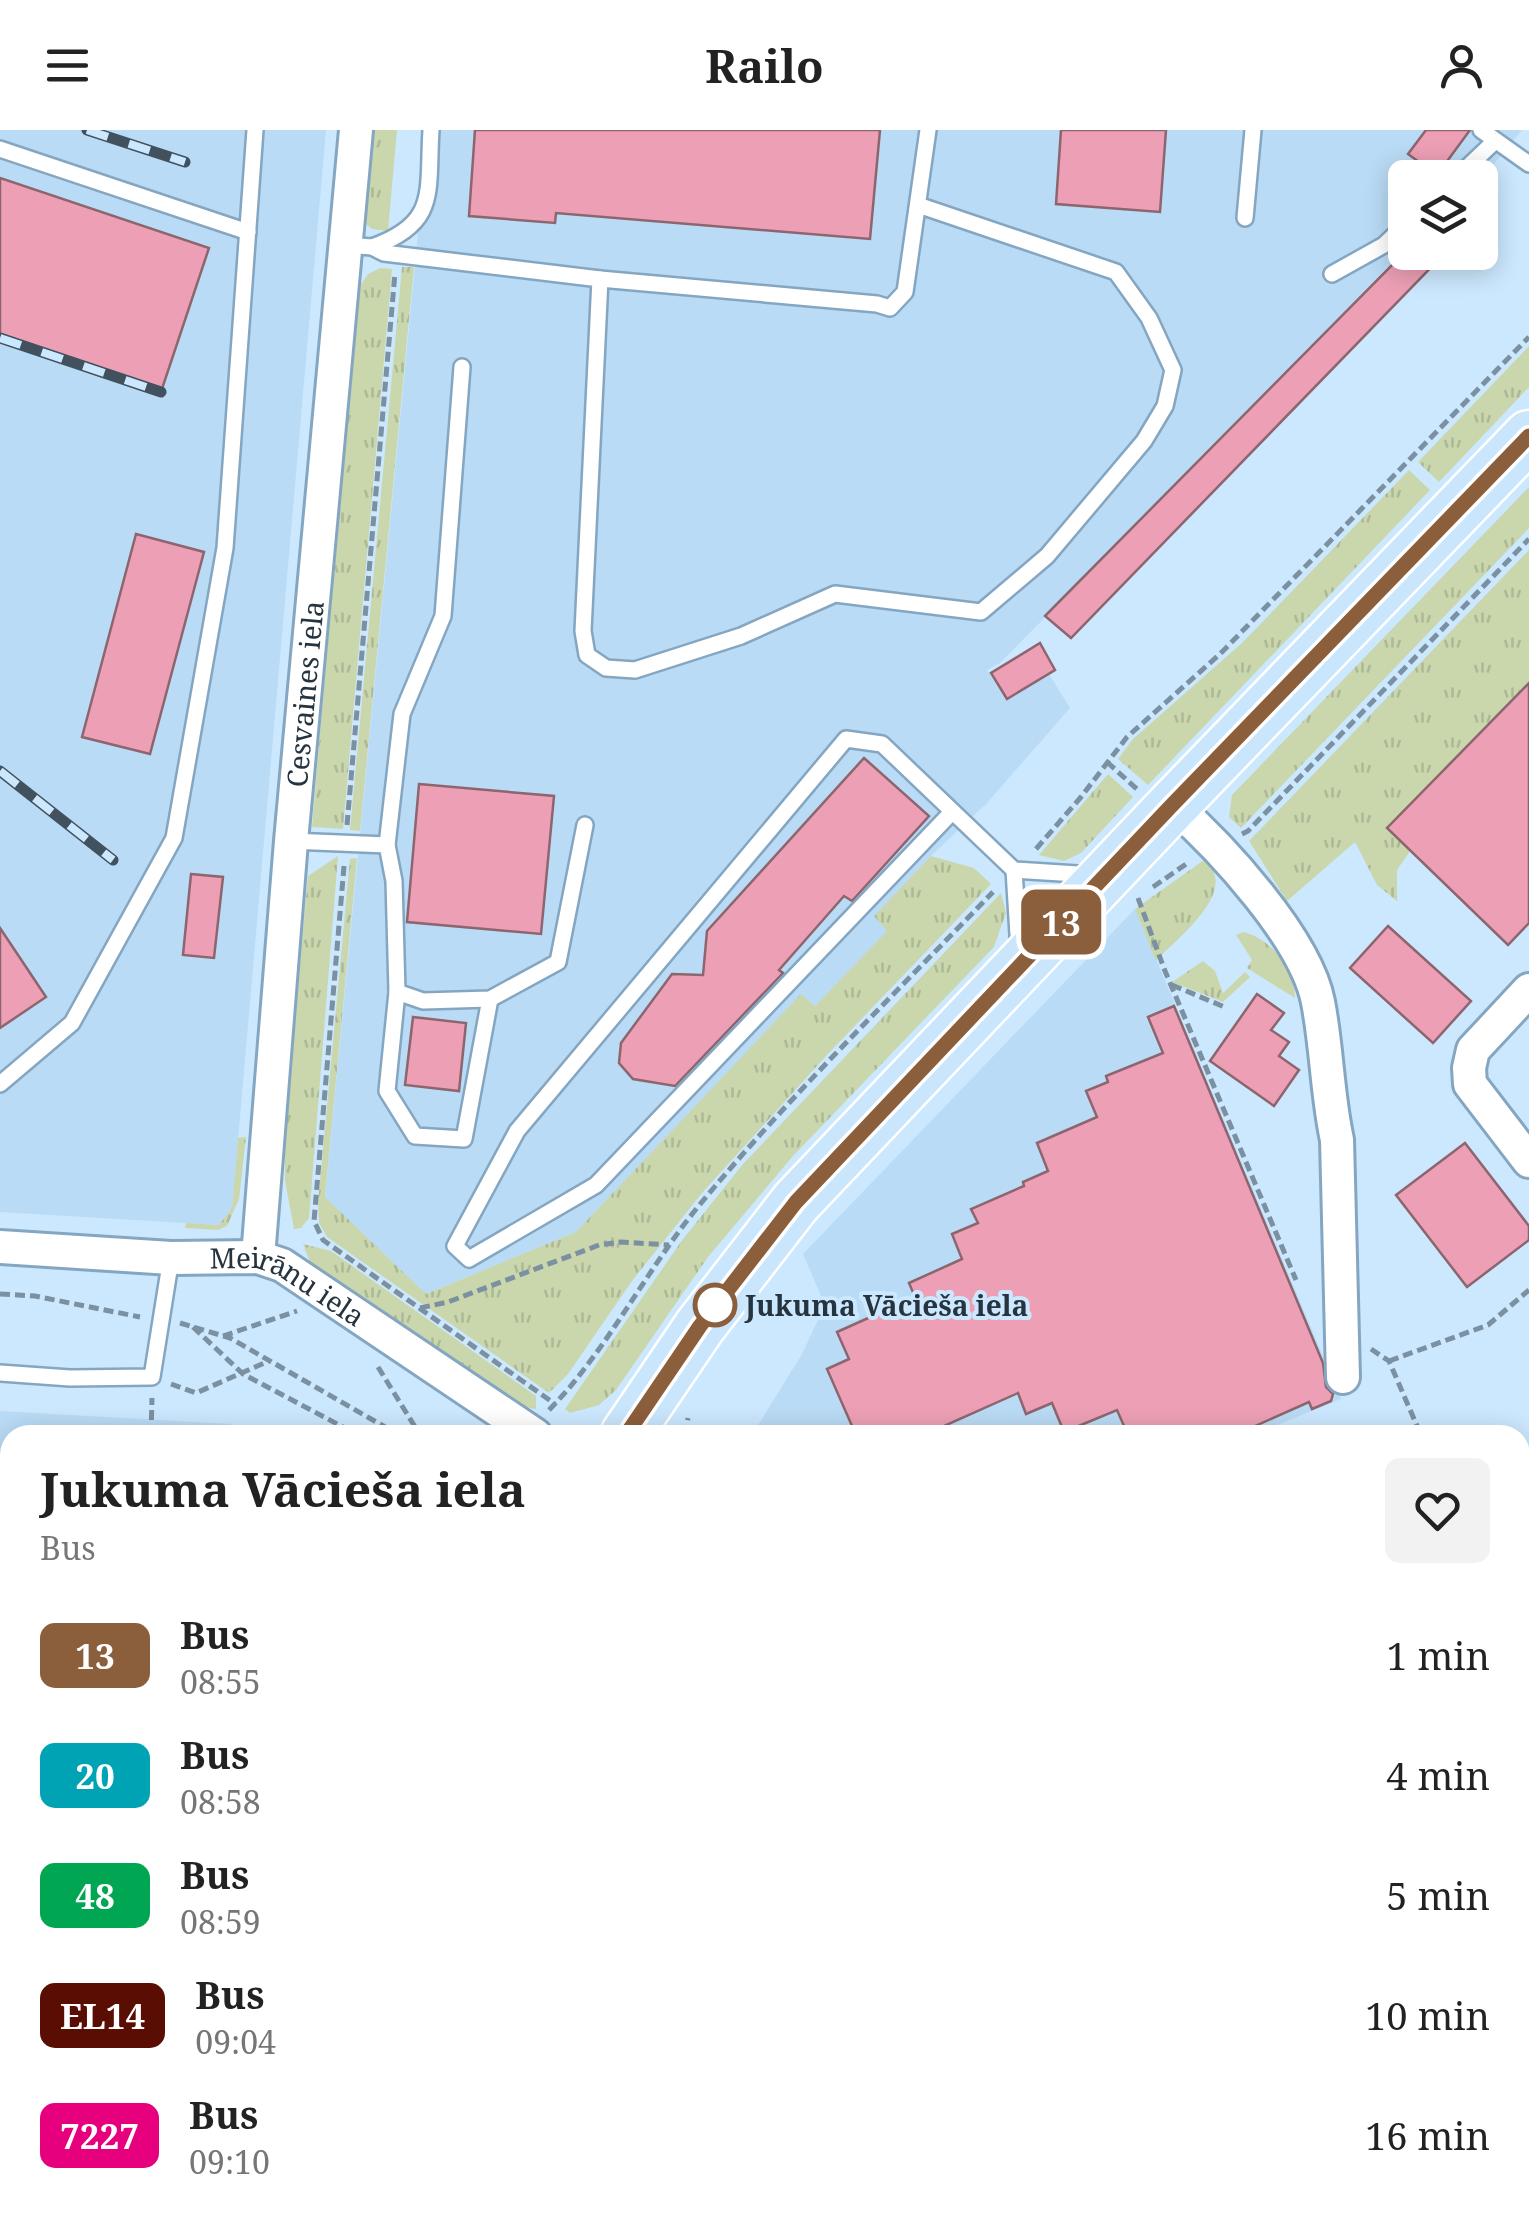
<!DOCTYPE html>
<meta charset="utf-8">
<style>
:root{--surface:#fff;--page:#f2f2f2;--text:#222;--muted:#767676}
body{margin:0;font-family:"Noto Serif",serif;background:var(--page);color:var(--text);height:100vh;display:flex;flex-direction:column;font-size:38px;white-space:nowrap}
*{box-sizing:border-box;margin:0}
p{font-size:32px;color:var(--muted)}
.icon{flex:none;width:55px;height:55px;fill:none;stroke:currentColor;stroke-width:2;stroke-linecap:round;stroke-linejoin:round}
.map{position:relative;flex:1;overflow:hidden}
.drawer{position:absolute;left:0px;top:1295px;width:1530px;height:792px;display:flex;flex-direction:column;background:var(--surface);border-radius:30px 30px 0 0;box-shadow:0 5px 25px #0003}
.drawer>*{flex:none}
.badge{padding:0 20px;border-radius:15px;font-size:35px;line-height:65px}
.buttons{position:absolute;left:1388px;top:30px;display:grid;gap:20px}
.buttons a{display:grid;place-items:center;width:110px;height:110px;border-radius:15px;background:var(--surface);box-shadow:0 5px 25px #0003;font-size:50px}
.map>.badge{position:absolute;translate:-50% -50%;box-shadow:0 0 0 5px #fff}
.round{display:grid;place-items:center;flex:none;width:105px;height:105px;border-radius:15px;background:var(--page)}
.summary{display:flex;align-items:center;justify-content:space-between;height:170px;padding:0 40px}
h1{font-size:48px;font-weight:700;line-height:75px}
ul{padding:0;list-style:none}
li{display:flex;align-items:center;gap:30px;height:120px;padding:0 40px}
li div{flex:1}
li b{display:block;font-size:38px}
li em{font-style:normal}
li .badge{min-width:110px;font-weight:700;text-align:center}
header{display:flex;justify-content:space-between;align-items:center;height:130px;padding:0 40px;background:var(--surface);font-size:45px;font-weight:700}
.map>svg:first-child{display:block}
.built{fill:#badbf5}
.grass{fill:url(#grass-tufts)}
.park{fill:#cad7ad}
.building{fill:#eda0b5;stroke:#8c656f;stroke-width:2.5}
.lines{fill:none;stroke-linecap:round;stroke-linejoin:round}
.service-casing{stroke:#85a6c1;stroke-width:20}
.minor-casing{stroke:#85a6c1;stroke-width:38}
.primary-casing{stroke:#fff;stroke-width:55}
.path{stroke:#7b90a1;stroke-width:5;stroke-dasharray:10 5;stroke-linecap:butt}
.service{stroke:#fff;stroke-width:15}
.minor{stroke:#fff;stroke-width:32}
.primary{stroke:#cae6fc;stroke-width:50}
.rail-casing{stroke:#41515e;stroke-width:11}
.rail{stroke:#cce8fe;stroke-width:8;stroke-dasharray:22;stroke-linecap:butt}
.line-casing{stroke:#fff;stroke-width:22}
.line{stroke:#8b5e3c;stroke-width:15}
.stop-dot{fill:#fff;stroke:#8b5e3c;stroke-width:5}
.labels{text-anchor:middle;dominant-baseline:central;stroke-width:8;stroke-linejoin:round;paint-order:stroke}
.street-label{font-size:28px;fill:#26343f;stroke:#cce8fe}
.stop-label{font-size:28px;font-weight:bold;fill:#26343f;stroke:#cce8fe;text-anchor:start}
</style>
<header><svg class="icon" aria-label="menu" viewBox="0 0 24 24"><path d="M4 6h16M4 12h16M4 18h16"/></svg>Railo<svg class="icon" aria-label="person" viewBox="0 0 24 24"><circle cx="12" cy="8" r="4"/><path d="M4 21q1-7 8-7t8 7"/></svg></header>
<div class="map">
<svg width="1529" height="2086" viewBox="0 0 1529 2086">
<defs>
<pattern id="grass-tufts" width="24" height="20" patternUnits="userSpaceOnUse" patternTransform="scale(2.5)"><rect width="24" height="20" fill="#cad7ad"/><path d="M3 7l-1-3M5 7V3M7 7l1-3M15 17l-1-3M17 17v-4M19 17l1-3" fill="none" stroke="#adb996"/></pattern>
</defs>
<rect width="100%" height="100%" fill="#cce8fe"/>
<g class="built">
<polygon points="0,0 326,0 232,1079 219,1095 0,1082"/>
<polygon points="428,0 1522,0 1480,51 1480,48 1405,48 1405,122 1000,533 987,540 1007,569 1049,544 1070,578 987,673 931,726 875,787 888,801 815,876 801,865 576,1102 426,1164 325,1068"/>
<polygon points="1135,779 1341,1269 1253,1305 752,1305 802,1224 825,1175 803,1124"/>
<polygon points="0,1281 230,1294 251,1305 10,1305 10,2078 221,2078 220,2086 0,2086"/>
<polygon points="1529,1966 1529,2086 1291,2086 1302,2078 1520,2078 1520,1973"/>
<polygon points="561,2078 719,2078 714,2086 570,2086"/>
</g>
<g class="grass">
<polygon points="373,0 397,0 388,101 372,99 365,93"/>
<polygon points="402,137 414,137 360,701 350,700"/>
<polygon points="380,138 392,139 343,699 312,697 358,159 368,144"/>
<polygon points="1529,216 1529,257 1439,352 1418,332"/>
<polygon points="1409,340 1430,360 1148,655 1118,629 1133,609 1242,513"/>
<polygon points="1529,357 1529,398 1241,698 1229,687 1232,665"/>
<polygon points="1529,420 1529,553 1388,698 1410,721 1397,740 1397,771 1377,755 1355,712 1287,771 1249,711"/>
<polygon points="1108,644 1133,667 1081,723 1064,731 1039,725"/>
<polygon points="338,726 309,1088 301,1098 294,1099 285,1051 285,1004 308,746"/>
<polygon points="931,726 974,738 991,754 826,926 702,1063 632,1151 568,1244 549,1263 327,1107 319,1093 318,1073 350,729 357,728 325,1067 426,1164 576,1102 801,864 815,876 887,801 874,786"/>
<path d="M1204,730C1242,760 1177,808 1156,831L1135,779Z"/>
<polygon points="1001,763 1006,783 994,817 793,1026 708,1127 616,1260 599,1275 570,1283 565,1279 683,1109 743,1034"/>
<path d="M1243,802C1271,808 1295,840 1295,868L1247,838L1252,830L1236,805Z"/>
<polygon points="1203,831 1215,841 1223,863 1245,842 1250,847 1223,872 1172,852"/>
<polygon points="246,1007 239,1069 227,1096 218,1100 185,1098 186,1093 219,1095 232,1078 238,1008"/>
<polygon points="303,1114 331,1121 536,1266 536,1279 521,1277 310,1132"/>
</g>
<polygon class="park" points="1529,2045 1529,2086 1472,2086 1484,2078 1520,2078 1520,2051"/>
<g class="building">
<polygon points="475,0 880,0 870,109 556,83 555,93 469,86"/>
<polygon points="1061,0 1166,0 1160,82 1056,74"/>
<polygon points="1426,0 1470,0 1437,45 1408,24"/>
<polygon points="0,48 209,118 161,262 0,208"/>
<polygon points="1405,122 1446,122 1071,508 1045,486"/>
<polygon points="136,404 204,422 150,624 82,607"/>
<polygon points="1040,513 1055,540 1007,569 991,543"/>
<polygon points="1529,553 1529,793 1508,815 1387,698"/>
<polygon points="864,628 929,686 852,771 844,766 779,840 783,843 675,956 633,949 619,933 621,913 672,844 703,845 707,801"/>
<polygon points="419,654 554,666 541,804 407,792"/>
<polygon points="191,744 223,747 214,828 183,825"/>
<polygon points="1388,796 1471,871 1433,913 1350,838"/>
<polygon points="0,798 46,867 0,898"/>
<polygon points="1257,864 1284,883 1271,900 1289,912 1279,926 1299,940 1274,976 1210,931"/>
<polygon points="1174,876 1323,1233 1326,1257 1333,1264 1331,1271 1312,1279 1309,1272 1235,1305 1128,1305 1117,1280 1064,1302 1052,1273 1026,1284 1018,1263 924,1305 856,1305 827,1239 849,1229 837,1202 915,1167 909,1153 962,1129 952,1104 978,1093 971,1079 1024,1056 1023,1052 1048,1041 1037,1013 1097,987 1086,961 1108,952 1106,946 1163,923 1148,887"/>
<polygon points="413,887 466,893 459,961 405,955"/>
<polygon points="1465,1013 1529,1096 1529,1110 1467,1157 1396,1065"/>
</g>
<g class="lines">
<defs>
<g id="service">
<polyline points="1481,0 1529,34"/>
<polyline points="0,19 248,102"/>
<polyline points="1456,48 1495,11"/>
<polyline points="918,75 1116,142 1149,188 1173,240 1165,276 1144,311 1047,426 981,482 835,464 741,506 635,540 606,538 587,525 583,501 600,149 877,174 890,178 905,162 928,0"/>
<polyline points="1245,88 1253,0"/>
<polyline points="345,115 372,117 384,123 600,149"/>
<path d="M372,117C439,93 427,62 431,0"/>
<polyline points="1332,144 1384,115 1405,95"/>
<polyline points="951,683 596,1055 469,1129 455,1116 517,1001 846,609 882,614 1014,740 1093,745"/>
<polyline points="291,711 387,715 394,751 397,862 387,961 415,1006 464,1009 490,869"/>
<polyline points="387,715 402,584 443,486 462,237"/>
<polyline points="1014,740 1019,821"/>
<polyline points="397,862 423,871 490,869 558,832 585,695"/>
<polyline points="0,954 72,893 174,708 225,418 255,0"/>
<polyline points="0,1243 70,1248 152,1247 171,1128"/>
<polyline points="118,2086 119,2078"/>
</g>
<g id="minor">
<path d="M1173,675C1221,717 1306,809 1318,872C1327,918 1327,964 1337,1010L1343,1247"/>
<polyline points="1529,860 1473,920 1469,938 1470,954 1529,1031"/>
<path id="s1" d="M0,1117L171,1128L258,1127L282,1135L535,1305"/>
<path id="s2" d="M258,1127L291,711L356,0"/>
<polyline points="1520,1594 1529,1596"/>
<polyline points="1520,1908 1529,1903"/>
</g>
<g id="primary">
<polyline points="626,1305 700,1196 796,1072 1173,675 1529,306"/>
<polyline points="332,2086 334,2078"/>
</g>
</defs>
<use href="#service" class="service-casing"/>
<use href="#minor" class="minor-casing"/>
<use href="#primary" class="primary-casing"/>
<g class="path">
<polyline points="1107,632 1138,660"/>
<polyline points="347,695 395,143"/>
<polyline points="1242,704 1248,701 1529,409"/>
<polyline points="1036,719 1081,667 1127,607 1220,524 1529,207"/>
<polyline points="344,736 314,1091 323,1110 555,1274"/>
<polyline points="1153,757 1189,732"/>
<polyline points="1138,768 1165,841 1296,1150"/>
<polyline points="1172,855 1227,878"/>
<polyline points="0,1164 35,1166 140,1187"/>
<polyline points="420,1178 448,1172 599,1115 621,1112 669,1115"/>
<polyline points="180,1193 230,1208 399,1305"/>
<polyline points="193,1197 243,1244 358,1305"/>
<polyline points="223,1206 297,1181"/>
<polyline points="1371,1219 1389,1231 1421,1305"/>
<polyline points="1389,1231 1488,1195 1529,1160"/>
<polyline points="378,1237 420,1305"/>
<polyline points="171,1254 196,1263 269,1231"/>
<path d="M549,1280C606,1222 645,1142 697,1078C788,967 893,866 993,762"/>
<polyline points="151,1305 152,1268"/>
<polyline points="685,1305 688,1288"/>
<polyline points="1520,1453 1529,1456"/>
<polyline points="1520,1652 1529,1654"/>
<polyline points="1520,1779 1529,1773"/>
<polyline points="1520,1836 1529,1830"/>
<polyline points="1520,1960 1529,1954"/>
<polyline points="807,2078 809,2086"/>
<polyline points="975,2078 981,2086"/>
<polyline points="255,2086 256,2078"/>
<polyline points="1275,2086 1287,2078"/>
</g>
<use href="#service" class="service"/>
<use href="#minor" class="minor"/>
<use href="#primary" class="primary"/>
<defs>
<g id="rail">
<polyline points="87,0 185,32"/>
<polyline points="0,208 161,262"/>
<polyline points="0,641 113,730"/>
</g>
</defs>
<use href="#rail" class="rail-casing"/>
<use href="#rail" class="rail"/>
</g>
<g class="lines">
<defs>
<polyline id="line" points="626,1305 700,1196 796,1072 1173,674 1529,306"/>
</defs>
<use href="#line" class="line-casing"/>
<use href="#line" class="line"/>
</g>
<circle class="stop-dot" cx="715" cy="1175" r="20"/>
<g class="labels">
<g class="street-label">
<text stroke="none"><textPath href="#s2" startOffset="565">Cesvaines iela</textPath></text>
<text stroke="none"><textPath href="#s1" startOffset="295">Meirānu iela</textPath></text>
</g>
<g class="stop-label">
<text x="745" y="1175">Jukuma Vācieša iela</text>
</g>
</g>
</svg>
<div class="buttons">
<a><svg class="icon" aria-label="layers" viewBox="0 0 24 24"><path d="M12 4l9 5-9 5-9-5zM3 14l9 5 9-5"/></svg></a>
</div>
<b class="badge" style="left:1061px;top:792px;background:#8b5e3c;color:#fff">13</b>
<section class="drawer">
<div class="summary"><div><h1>Jukuma Vācieša iela</h1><p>Bus</p></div><a class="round"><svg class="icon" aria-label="heart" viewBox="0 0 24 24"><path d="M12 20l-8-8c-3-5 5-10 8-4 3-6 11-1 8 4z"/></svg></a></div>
<ul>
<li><span class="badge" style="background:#8b5e3c;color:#fff">13</span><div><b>Bus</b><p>08:55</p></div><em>1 min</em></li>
<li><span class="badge" style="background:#00a3b4;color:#fff">20</span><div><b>Bus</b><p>08:58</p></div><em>4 min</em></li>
<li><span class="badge" style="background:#00a651;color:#fff">48</span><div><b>Bus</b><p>08:59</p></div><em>5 min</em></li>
<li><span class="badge" style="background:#5a0e03;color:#fff">EL14</span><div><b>Bus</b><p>09:04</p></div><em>10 min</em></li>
<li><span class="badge" style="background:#e6007e;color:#fff">7227</span><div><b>Bus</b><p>09:10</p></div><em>16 min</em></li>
</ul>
</section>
</div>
